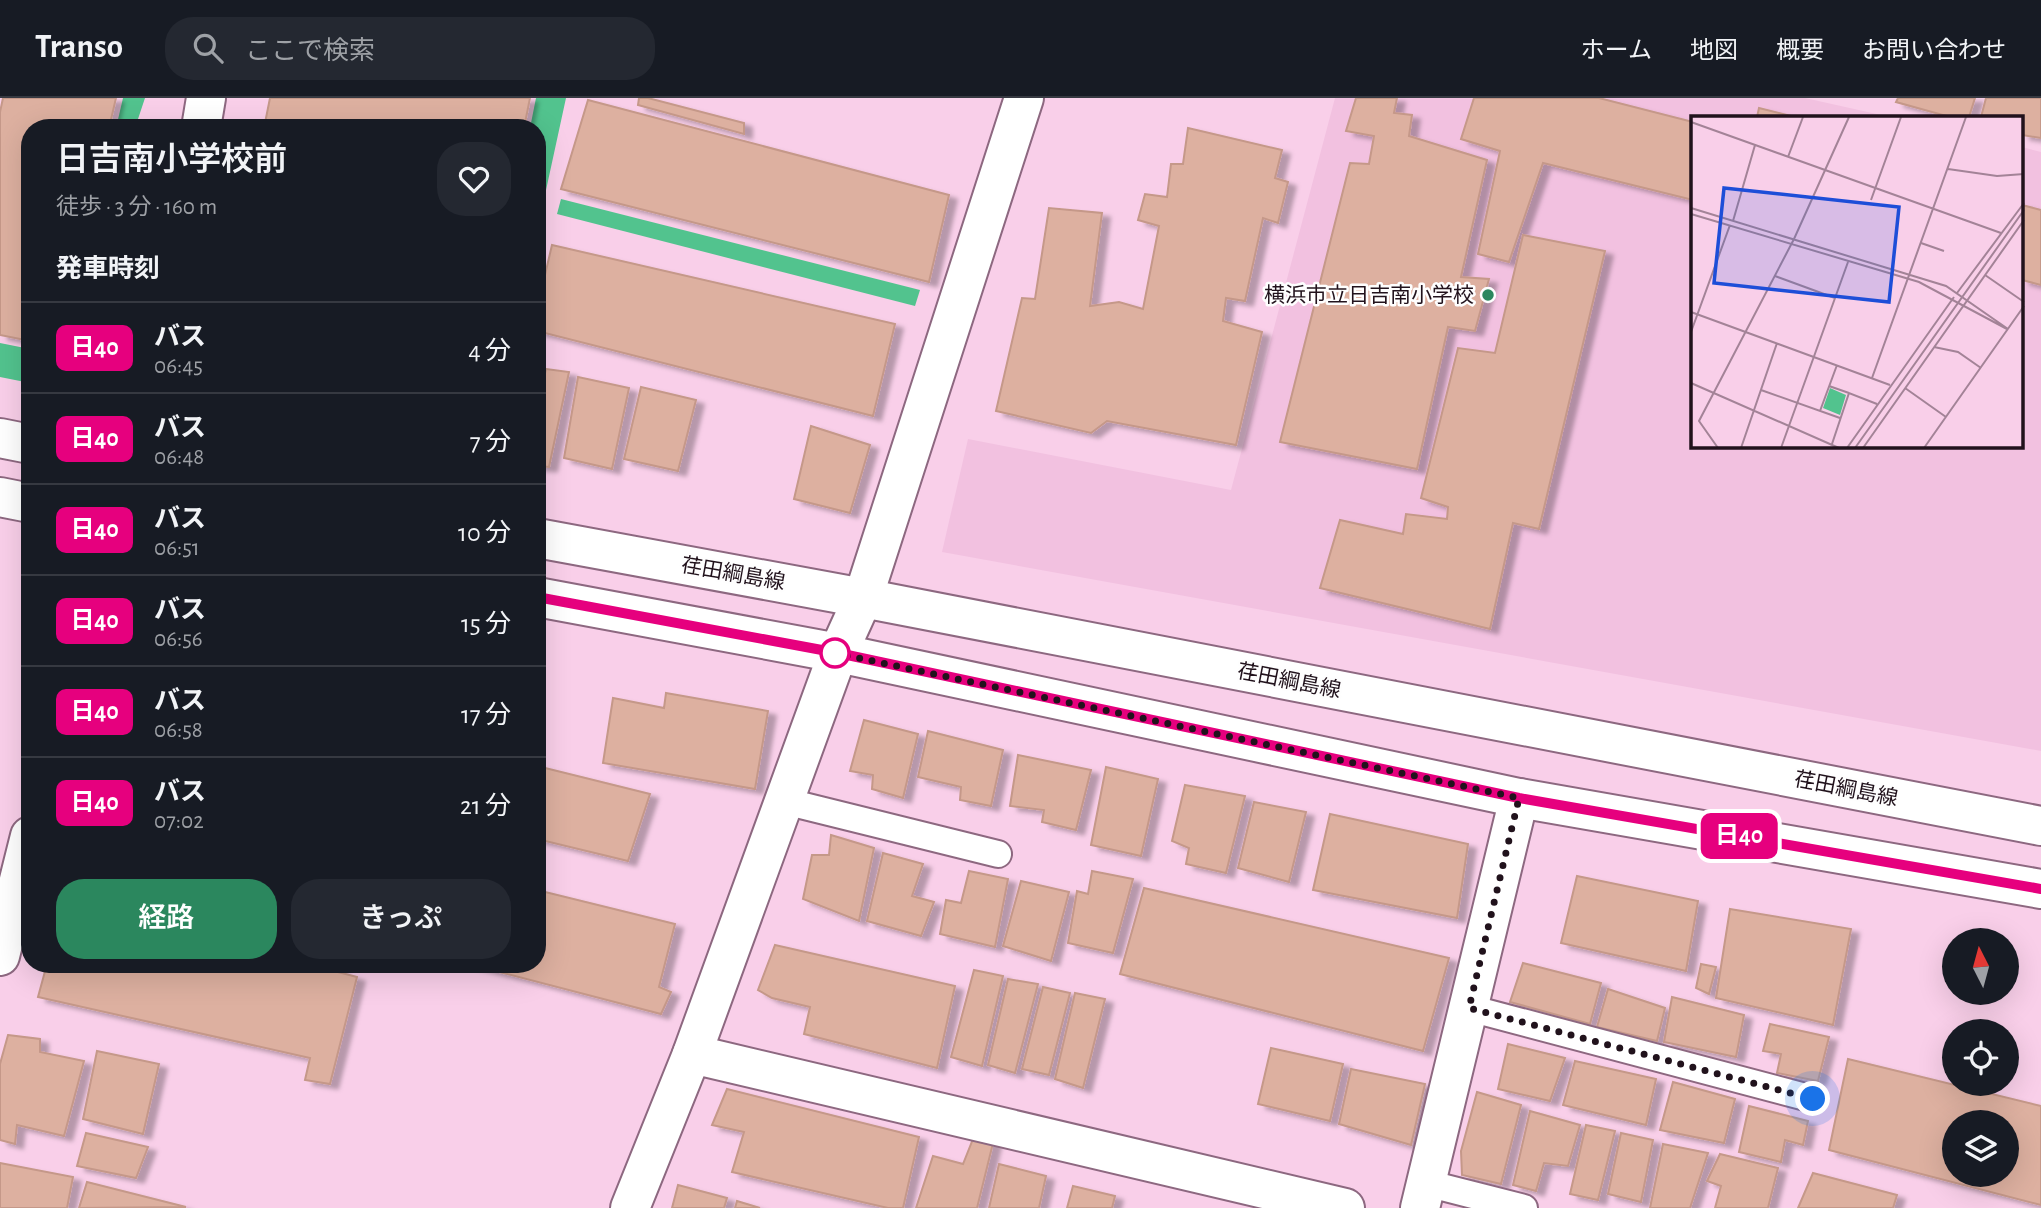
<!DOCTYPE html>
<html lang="ja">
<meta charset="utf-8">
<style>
:root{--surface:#171b24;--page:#242831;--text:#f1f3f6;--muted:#9ea1a6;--line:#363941;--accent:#2b875e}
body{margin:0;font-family:"Alegreya Sans","Noto Sans JP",sans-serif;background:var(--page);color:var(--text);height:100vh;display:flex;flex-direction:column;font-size:26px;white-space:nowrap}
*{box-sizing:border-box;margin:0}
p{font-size:23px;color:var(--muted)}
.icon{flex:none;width:38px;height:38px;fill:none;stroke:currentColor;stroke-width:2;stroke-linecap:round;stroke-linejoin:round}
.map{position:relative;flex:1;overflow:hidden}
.drawer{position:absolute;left:21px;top:21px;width:525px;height:854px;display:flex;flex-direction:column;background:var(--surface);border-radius:28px;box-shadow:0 7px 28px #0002}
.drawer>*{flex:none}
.badge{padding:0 14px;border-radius:10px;font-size:24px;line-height:46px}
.needle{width:46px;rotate:354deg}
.fabs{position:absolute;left:1942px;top:830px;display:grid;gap:14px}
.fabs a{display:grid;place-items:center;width:77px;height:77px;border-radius:50%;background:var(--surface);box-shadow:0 7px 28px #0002;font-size:35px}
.you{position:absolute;width:35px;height:35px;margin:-18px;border:5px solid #fff;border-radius:50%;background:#1a73e8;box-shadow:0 0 0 10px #1a73e833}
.map>.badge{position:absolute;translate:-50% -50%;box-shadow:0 0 0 4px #fff}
h2{padding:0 35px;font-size:26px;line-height:63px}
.round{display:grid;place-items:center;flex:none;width:74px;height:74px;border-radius:28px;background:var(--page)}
.overview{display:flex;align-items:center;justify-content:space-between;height:119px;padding:0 35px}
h1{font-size:33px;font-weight:600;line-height:52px}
.cta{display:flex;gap:14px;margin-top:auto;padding:14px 35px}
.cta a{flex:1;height:80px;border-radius:28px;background:var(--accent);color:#fff;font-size:28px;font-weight:600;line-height:80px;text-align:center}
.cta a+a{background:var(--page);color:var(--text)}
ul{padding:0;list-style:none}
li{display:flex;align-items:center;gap:21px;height:91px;padding:0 35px;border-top:2px solid var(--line)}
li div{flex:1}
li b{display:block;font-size:26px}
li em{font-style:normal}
li .badge{min-width:77px;font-weight:700;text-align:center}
header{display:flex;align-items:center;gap:42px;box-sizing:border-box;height:98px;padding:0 35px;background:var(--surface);border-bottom:2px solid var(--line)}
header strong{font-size:33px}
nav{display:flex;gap:38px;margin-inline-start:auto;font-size:24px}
.search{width:490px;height:63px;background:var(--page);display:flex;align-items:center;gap:18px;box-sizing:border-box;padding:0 24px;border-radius:28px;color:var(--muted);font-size:26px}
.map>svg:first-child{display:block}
.built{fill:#f2c1e0}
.green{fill:#52c38e}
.building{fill:#ddb0a0;stroke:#c59889;stroke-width:2;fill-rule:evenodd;filter:url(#shadow)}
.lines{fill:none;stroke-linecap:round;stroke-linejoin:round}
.lane-casing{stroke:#8d6880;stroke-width:30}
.street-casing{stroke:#8d6880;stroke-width:42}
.secondary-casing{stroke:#8d6880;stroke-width:42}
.lane{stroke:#fff;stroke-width:26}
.street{stroke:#fff;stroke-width:38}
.secondary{stroke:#fff;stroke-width:38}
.line-casing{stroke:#fff;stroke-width:16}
.line{stroke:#e6007e;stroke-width:10}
.walk{stroke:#21121c;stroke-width:7;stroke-dasharray:0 12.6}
.poi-dot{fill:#2b875e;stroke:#fefefe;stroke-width:2.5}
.stop-dot{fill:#fff;stroke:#e6007e;stroke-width:3.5}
.labels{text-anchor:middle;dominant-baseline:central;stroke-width:5;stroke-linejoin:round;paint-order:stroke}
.poi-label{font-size:21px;fill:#21121c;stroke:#fefefe;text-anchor:end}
.street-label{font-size:21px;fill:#21121c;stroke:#fefefe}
.inset-road{fill:none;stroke:#a38397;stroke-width:2}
.view{fill:#1d4ed8;fill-opacity:0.15;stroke:#1d4ed8;stroke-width:3.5}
.inset-edge{fill:none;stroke:#21121c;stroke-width:3.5}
</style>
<header>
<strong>Transo</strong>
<div class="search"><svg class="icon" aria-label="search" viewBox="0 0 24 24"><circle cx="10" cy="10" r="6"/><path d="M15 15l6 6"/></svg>ここで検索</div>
<nav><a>ホーム</a><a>地図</a><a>概要</a><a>お問い合わせ</a></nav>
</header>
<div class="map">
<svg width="2041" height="1110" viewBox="0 0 2041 1110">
<defs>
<filter id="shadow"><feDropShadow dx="8" dy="4.5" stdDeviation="2" flood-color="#0004"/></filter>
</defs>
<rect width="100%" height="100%" fill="#f9cfe9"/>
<polygon class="built" points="1335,0 1805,0 1890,19 1693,19 1693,348 2022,348 2022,49 2041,54 2041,653 942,454 968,341 1231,392"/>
<g class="green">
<polygon points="123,0 145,0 135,30 116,30"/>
<polygon points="536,0 566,0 538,129 537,30 530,30"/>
<polygon points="561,101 920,192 915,208 557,116"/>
<polygon points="0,245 30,251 30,285 0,279"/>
</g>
<g class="building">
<polygon points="3,0 116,0 109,30 30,30 30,243 0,237 0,14"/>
<polygon points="270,0 530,0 524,30 264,30"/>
<polygon points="639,0 648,0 744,25 744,36 638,7"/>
<polygon points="1356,0 1397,0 1394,15 1412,17 1409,38 1487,62 1461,179 1489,181 1475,233 1448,229 1417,371 1280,344 1350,65 1369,66 1374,38 1346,33"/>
<polygon points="1474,0 1599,0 1693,24 1693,102 1543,65 1509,164 1478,156 1500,53 1461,41"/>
<polygon points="1898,0 1975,0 1969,19 1950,19 1896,4"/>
<polygon points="1986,0 2041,0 2041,40 2022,37 2022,19 1981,19"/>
<polygon points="588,2 949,97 929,184 561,91"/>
<polygon points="1759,10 1795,19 1757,19"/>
<polygon points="1188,30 1282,52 1275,80 1288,84 1278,125 1263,120 1245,203 1226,200 1223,223 1262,234 1236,347 1107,323 1091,335 996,313 1022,200 1035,201 1049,110 1102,115 1090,208 1119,204 1143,211 1159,128 1138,122 1145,96 1167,99 1171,66 1183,66"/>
<polygon points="2022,107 2041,112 2041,187 2022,182"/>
<polygon points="1523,137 1605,153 1539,431 1513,425 1490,531 1320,490 1340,422 1403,436 1406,416 1447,421 1448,409 1421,400 1458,250 1495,255"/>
<polygon points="552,147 895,226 873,318 537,233 537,211"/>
<polygon points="546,271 569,274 549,369 537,368 537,309"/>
<polygon points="578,279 629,290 612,371 564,360"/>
<polygon points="641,289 696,302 678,373 624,361"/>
<polygon points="811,328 870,347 850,415 794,401"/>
<polygon points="666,595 768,613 755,691 603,665 613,600 664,610"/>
<polygon points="864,622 918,636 903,700 872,691 873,677 850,673"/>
<polygon points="928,633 1003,652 991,708 960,702 961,689 918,679"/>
<polygon points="1018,657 1091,672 1076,732 1042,724 1044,712 1010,708"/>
<polygon points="537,668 650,696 628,763 537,741"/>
<polygon points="1106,669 1158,681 1141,758 1091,747"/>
<polygon points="1185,687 1245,698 1226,775 1186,766 1189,750 1172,743"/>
<polygon points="1254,704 1306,714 1289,784 1238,770"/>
<polygon points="1330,716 1468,746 1457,820 1313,792"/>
<polygon points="831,737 874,750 859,823 803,801 812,757 829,757"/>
<polygon points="883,755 923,766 912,798 934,804 921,838 867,823"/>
<polygon points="969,773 1008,781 995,849 940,836 946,802 961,805"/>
<polygon points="1092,773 1133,781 1113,855 1068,845 1077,793 1088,796"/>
<polygon points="1577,778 1698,803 1686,873 1561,845"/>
<polygon points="1021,783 1069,794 1051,863 1003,848"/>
<polygon points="1144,790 1449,860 1423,953 1120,876"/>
<polygon points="537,792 675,826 659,889 671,894 661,916 469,866 537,866"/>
<polygon points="1730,811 1851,831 1833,927 1716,900"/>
<polygon points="775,847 955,888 937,970 804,936 810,909 772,900 758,892"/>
<polygon points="1523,865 1601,885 1590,926 1510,904"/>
<polygon points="47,866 340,866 338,874 357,879 330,986 305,982 310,960 38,899"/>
<polygon points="1701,866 1716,869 1709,896 1696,890"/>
<polygon points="974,872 1003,878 982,968 951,959"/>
<polygon points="1008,881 1038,886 1015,975 988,967"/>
<polygon points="1043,889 1070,895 1049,977 1022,971"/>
<polygon points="1608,891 1665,910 1657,943 1597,929"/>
<polygon points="1075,895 1105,901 1083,990 1055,981"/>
<polygon points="1672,899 1744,917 1736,959 1664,944"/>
<polygon points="1770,926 1829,939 1818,983 1777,975 1781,956 1763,953"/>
<polygon points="8,937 40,941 40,954 84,963 64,1038 17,1027 15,1046 0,1042 0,966"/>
<polygon points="1508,946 1565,960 1550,1003 1498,991"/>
<polygon points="1271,950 1343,966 1330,1023 1258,1006"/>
<polygon points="97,953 159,966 143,1036 83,1021"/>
<path d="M1848,961L2041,1008V1107L1829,1052ZM1955,1024H2007V1076H1955Z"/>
<polygon points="1575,963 1656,981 1646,1027 1563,1007"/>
<polygon points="1351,971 1425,986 1411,1047 1339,1026"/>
<polygon points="1673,984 1735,1001 1724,1045 1660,1032"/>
<polygon points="727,991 919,1039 903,1110 888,1110 732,1074 744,1034 712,1027"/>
<polygon points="1477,994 1521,1007 1501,1086 1462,1077 1461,1053"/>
<polygon points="1749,1008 1808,1023 1803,1047 1785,1042 1781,1064 1739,1054"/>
<polygon points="1530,1013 1580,1027 1568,1068 1544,1065 1536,1093 1513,1087"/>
<polygon points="1586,1027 1615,1033 1598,1102 1570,1096"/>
<polygon points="86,1035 148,1049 136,1080 77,1068"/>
<polygon points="1621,1035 1653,1042 1641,1104 1608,1096"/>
<polygon points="975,1036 994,1041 977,1110 916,1110 933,1058 963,1066"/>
<polygon points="1663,1046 1708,1055 1690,1110 1650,1110"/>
<polygon points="1720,1056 1778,1070 1768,1110 1715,1110 1721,1088 1707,1083"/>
<polygon points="0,1065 73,1079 67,1110 0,1110"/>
<polygon points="999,1066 1046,1078 1039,1110 989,1110"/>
<polygon points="1813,1075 1897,1097 1893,1110 1798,1110"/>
<polygon points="87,1084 186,1109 79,1110"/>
<polygon points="678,1087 727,1100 724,1110 672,1110"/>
<polygon points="1073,1088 1115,1098 1112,1110 1067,1110"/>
<polygon points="737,1103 760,1110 735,1110"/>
</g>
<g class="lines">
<defs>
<g id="lane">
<polyline points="784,703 998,756"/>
<polyline points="1469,910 1813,1001"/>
<polyline points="1426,1085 1524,1110"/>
</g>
<g id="street">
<polyline points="201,30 206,0"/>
<polyline points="0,858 30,738"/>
<polyline points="692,956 1345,1110"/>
<polyline points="1420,1110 1519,700"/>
</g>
<g id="secondary">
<polyline points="0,340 30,346"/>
<polyline points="0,399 30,405"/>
<polyline points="537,440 863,500 2041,728"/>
<polyline points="537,499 838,555 1519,700 2041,791"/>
<polyline points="630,1110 692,956 838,555 863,500 1024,0"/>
</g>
</defs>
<use href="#lane" class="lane-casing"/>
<use href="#street" class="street-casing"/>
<use href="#secondary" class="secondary-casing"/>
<use href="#lane" class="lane"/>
<use href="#street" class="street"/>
<use href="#secondary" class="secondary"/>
</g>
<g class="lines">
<defs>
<polyline id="line" points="537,499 838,555 1519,700 2041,791"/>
</defs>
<use href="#line" class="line-casing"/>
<use href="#line" class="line"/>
<polyline class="walk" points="835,555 1519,700 1469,910 1813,1001"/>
</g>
<circle class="poi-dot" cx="1488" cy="197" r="7"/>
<circle class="stop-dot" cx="835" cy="555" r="14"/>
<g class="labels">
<g class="poi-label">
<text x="1474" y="197">横浜市立日吉南小学校</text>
</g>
<g class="street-label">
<text transform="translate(733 476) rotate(10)">荏田綱島線</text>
<text transform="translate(1289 583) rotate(11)">荏田綱島線</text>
<text transform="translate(1846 691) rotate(11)">荏田綱島線</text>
</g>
</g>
<g transform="translate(1691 18)">
<rect width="332" height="332" fill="#f9cfe9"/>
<path d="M139,272L155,279L149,299L132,292Z" fill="#52c38e"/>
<path class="inset-road" d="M0,6L310,117M97,41L112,1M257,53L306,60L333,58M180,84L210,1M0,92L255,170L317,213M0,98L228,166L316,213M42,105L64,29M230,127L253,135M294,159L333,186M84,160L144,182M266,177L333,87M0,196L199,269M0,216L39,109M243,231L267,236L290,252M181,262L275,1M0,267L148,332M138,270L158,277M214,272L255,301M70,274L149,302M129,295L146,249M141,328L158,277L186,288M27,332L8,305L103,123L158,1M50,332L86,227M90,332L157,146M156,332L263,181M164,332L333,94M172,332L333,104M233,332L333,190"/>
<path class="view" d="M33,72L208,91L198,186L23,167Z"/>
<rect width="332" height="332" class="inset-edge"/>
</g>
</svg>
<div class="fabs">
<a><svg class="needle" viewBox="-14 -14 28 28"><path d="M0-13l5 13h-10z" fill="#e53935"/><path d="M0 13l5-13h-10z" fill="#9ea1a6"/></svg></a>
<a><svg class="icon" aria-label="locate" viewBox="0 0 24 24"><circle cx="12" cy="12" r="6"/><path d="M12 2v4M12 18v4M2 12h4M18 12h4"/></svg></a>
<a><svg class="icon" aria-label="layers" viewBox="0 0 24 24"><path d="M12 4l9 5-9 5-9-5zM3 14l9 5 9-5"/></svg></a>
</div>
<div class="you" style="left:1813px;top:1001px"></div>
<b class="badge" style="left:1739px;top:738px;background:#e6007e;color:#fff">日40</b>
<section class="drawer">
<div class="overview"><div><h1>日吉南小学校前</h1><p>徒歩 · 3 分 · 160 m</p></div><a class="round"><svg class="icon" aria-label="heart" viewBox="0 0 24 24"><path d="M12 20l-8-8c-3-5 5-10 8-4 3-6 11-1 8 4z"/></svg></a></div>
<h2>発車時刻</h2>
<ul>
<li><span class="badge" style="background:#e6007e;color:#fff">日40</span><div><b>バス</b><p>06:45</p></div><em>4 分</em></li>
<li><span class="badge" style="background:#e6007e;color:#fff">日40</span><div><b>バス</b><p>06:48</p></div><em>7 分</em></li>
<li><span class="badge" style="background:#e6007e;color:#fff">日40</span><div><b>バス</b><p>06:51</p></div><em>10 分</em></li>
<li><span class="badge" style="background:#e6007e;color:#fff">日40</span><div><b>バス</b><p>06:56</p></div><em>15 分</em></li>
<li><span class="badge" style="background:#e6007e;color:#fff">日40</span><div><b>バス</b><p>06:58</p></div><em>17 分</em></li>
<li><span class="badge" style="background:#e6007e;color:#fff">日40</span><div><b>バス</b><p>07:02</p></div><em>21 分</em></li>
</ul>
<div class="cta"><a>経路</a><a>きっぷ</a></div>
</section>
</div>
